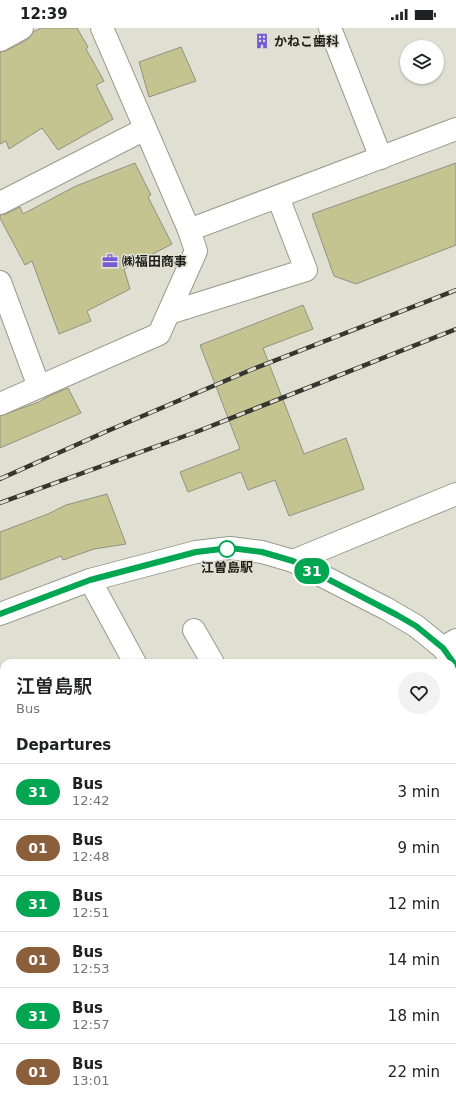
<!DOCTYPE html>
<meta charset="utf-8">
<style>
:root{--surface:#fff;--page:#f2f2f2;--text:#202124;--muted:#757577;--line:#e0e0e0}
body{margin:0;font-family:"DejaVu Sans","Noto Sans JP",sans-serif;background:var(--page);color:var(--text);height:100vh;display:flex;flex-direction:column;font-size:15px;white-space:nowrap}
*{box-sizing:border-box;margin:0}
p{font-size:13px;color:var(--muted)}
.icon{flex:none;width:22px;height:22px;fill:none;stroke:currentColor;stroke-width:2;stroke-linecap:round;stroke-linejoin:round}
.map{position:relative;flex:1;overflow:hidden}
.sheet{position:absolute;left:0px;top:631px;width:456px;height:448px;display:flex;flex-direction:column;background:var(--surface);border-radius:12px 12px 0 0;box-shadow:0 1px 3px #0004}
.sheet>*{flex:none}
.badge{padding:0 8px;border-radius:13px;font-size:14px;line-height:26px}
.controls{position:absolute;left:400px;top:12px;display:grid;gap:8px}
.controls a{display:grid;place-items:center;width:44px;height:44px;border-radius:50%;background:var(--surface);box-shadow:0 1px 3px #0004;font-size:20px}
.map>.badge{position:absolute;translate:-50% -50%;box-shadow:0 0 0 2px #fff}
h2{padding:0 16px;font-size:15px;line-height:36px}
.round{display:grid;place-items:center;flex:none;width:42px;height:42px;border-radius:21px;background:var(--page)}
.overview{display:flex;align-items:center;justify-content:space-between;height:68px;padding:0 16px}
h1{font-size:19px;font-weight:600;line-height:30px}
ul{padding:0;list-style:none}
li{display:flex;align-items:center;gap:12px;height:56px;padding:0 16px;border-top:1px solid var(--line)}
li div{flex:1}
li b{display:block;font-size:15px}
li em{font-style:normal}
li .badge{min-width:44px;font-weight:700;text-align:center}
.status{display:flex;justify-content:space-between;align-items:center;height:28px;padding:0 20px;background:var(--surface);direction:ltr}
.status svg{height:11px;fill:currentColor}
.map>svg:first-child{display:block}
.building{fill:#c3c48f;stroke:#919184}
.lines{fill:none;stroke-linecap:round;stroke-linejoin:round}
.street-casing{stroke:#9a9a8d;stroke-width:24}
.secondary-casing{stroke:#9a9a8d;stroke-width:24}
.street{stroke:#fff;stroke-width:22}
.secondary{stroke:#fff;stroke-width:22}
.rail-casing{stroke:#353630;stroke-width:4.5}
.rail{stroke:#dfe0d2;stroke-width:3;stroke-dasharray:9;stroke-linecap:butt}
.line-casing{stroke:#fff;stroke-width:9}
.line{stroke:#00a651;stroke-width:6}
.stop-dot{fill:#fff;stroke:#00a651;stroke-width:2}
.labels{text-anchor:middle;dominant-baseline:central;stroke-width:3;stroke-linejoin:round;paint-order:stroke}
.poi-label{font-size:13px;font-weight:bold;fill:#1d1e19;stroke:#dfe0d2;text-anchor:start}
.stop-label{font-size:13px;font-weight:bold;fill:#1d1e19;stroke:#dfe0d2}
</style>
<div class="status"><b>12:39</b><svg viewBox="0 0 49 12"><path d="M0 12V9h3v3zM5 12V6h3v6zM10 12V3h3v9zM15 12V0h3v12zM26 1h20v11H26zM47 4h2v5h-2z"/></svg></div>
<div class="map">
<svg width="456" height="1079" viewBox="0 0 456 1079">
<rect width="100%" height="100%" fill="#dfe0d2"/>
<g class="building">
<polygon points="41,0 77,0 88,19 86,21 104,53 96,57 113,91 58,122 42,100 9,121 6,113 0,116 0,24 6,23 28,11 33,4"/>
<polygon points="181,19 196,53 149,69 139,34"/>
<polygon points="135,135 151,167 148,169 172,216 124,241 130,261 87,283 91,293 59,306 32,233 25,237 0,190 0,187 6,186 20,179 23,186 76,158"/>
<polygon points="456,135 456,217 356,256 334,248 312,186"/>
<polygon points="303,277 313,301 263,320 304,426 346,410 364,461 289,488 275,452 248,462 241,444 188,464 180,444 240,421 200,317"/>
<polygon points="68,360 81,385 0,420 0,388 39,374 49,368"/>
<polygon points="107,466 126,516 94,521 63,532 61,528 0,552 0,504 48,486 66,477"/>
</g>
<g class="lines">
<defs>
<g id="street">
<polyline points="102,0 189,202"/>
<polyline points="330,0 381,130"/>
<polyline points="0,12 22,0"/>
<polyline points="0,175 145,101"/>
<polyline points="0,254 39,359"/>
<polyline points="169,285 306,242 278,169"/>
<polyline points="0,376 159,306 196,223 189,202 456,101"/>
<polyline points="293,533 456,466"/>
<polyline points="90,552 135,635"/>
<polyline points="194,602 213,635"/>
<polyline points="443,620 456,612"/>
<polyline points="0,673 4,680"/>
<polyline points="452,747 456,745"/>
<polyline points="452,922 456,930"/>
<polyline points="0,997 4,1004"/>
<polyline points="44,1075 47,1079"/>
<polyline points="214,1075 216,1079"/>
<polyline points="373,1075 376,1079"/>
</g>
<polyline id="secondary" points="0,586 90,552 196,524 230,520 262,524 293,533 387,581 416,598 443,620 456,638"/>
</defs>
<use href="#street" class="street-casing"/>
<use href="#secondary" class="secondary-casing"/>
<use href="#street" class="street"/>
<use href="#secondary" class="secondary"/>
<defs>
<g id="rail">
<polyline points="0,451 105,404 253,341 456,262"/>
<polyline points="0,475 196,404 456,301"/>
</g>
</defs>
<use href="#rail" class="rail-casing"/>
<use href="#rail" class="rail"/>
</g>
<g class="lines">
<defs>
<polyline id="line" points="0,586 90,552 196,524 230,520 262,524 293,533 397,587 416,598 443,620 456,638"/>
</defs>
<use href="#line" class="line-casing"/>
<use href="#line" class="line"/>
</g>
<defs>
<symbol id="building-bare" viewBox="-9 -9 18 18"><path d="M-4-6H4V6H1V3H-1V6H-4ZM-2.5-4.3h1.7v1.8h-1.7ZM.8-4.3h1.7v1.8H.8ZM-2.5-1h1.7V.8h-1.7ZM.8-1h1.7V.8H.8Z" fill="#755bd6" stroke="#dfe0d2" stroke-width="2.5" paint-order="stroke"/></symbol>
<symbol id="office-bare" viewBox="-9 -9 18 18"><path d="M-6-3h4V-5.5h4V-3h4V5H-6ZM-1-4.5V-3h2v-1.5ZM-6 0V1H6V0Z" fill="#755bd6" stroke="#dfe0d2" stroke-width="2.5" paint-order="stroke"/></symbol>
</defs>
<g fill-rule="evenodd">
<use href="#building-bare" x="251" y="2" width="22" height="22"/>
<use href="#office-bare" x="99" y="222" width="22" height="22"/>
</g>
<circle class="stop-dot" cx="227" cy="521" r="8"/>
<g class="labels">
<g class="poi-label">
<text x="274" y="13">かねこ歯科</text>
<text x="122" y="233">㈱福田商事</text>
</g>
<g class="stop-label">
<text x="227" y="539">江曽島駅</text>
</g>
</g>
</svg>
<div class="controls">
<a><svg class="icon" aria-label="layers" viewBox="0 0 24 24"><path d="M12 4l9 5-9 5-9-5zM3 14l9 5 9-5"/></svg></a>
</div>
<b class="badge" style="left:312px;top:543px;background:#00a651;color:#fff">31</b>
<section class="sheet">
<div class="overview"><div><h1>江曽島駅</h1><p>Bus</p></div><a class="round"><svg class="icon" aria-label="heart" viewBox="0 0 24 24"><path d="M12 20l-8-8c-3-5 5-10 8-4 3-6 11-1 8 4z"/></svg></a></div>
<h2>Departures</h2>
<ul>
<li><span class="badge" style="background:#00a651;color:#fff">31</span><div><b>Bus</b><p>12:42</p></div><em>3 min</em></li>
<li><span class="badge" style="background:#8b5e3c;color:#fff">01</span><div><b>Bus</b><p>12:48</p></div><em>9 min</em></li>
<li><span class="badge" style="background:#00a651;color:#fff">31</span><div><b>Bus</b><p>12:51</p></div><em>12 min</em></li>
<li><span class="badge" style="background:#8b5e3c;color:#fff">01</span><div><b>Bus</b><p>12:53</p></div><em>14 min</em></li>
<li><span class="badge" style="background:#00a651;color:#fff">31</span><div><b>Bus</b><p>12:57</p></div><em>18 min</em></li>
<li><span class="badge" style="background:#8b5e3c;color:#fff">01</span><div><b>Bus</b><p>13:01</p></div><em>22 min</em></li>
</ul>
</section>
</div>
